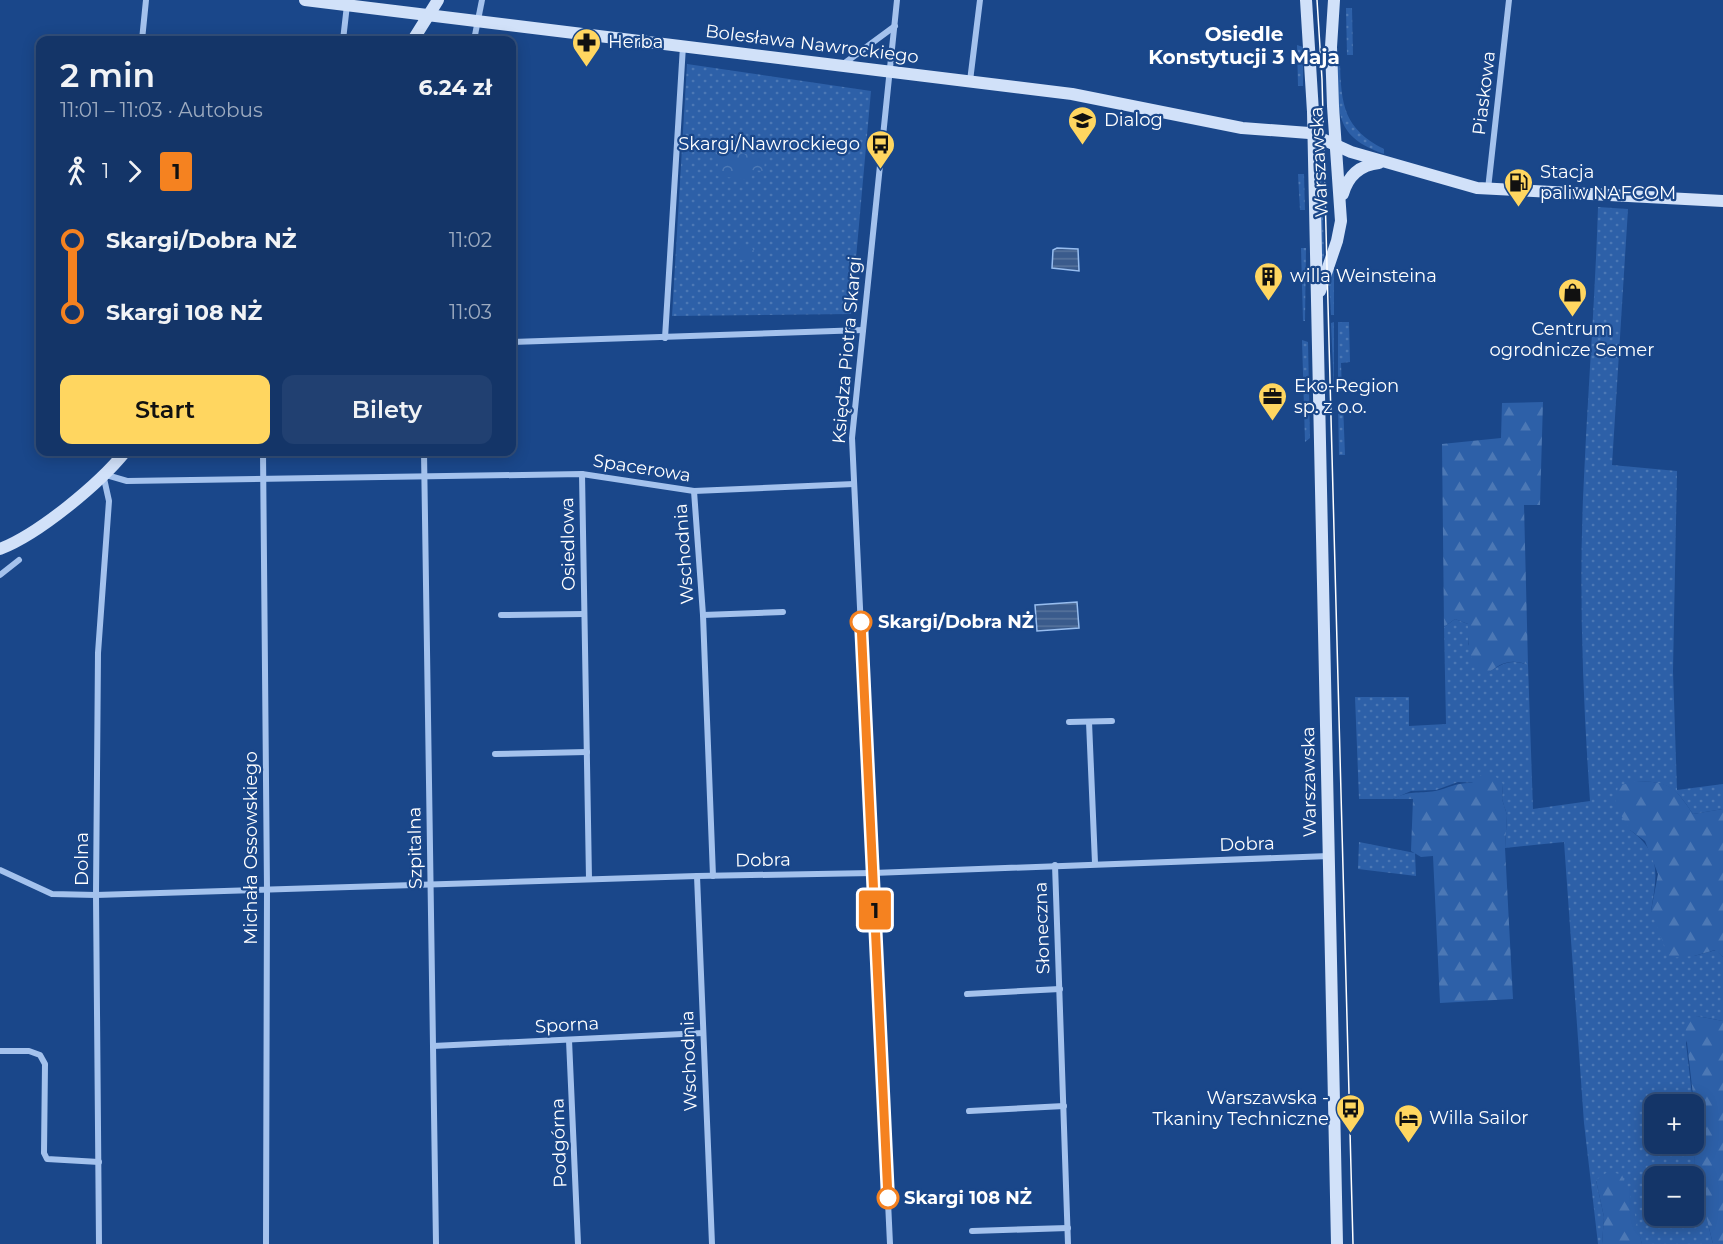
<!DOCTYPE html>
<html lang="pl">
<meta charset="utf-8">
<style>
:root{--surface:#143568;--page:#214071;--text:#f1f3f6;--muted:#9dabc0;--line:#33507c;--accent:#ffd660}
body{margin:0;font-family:Montserrat,sans-serif;background:var(--page);color:var(--text);height:100vh;display:flex;flex-direction:column;font-size:22px;white-space:nowrap}
*{box-sizing:border-box;margin:0}
p{font-size:20px;color:var(--muted)}
.icon{flex:none;width:33px;height:33px;fill:none;stroke:currentColor;stroke-width:2;stroke-linecap:round;stroke-linejoin:round}
.map{position:relative;flex:1;overflow:hidden}
.drawer{position:absolute;left:36px;top:36px;width:480px;height:420px;display:flex;flex-direction:column;background:var(--surface);border-radius:12px;box-shadow:0 3px 15px #0003,0 0 0 2px var(--line)}
.drawer>*{flex:none}
.badge{padding:0 12px;border-radius:4px;font-size:21px;line-height:39px}
.buttons{position:absolute;left:1644px;top:1094px;display:grid;gap:12px}
.buttons a{display:grid;place-items:center;width:60px;height:60px;border-radius:12px;background:var(--surface);box-shadow:0 3px 15px #0003,0 0 0 2px var(--line);font-size:30px}
.map>.badge{position:absolute;translate:-50% -50%;box-shadow:0 0 0 3px #fff}
.legs{display:flex;align-items:center;gap:9px;height:66px;padding:0 24px;font-size:20px}
.legs p{margin-inline-start:auto}
.head{display:flex;align-items:center;justify-content:space-between;height:102px;padding:0 24px}
h1{font-size:33px;font-weight:600;line-height:45px}
.button{display:flex;gap:12px;margin-top:auto;padding:12px 24px}
.button a{flex:1;height:69px;border-radius:12px;background:var(--accent);color:#111;font-size:24px;font-weight:600;line-height:69px;text-align:center}
.button a+a{background:var(--page);color:var(--text)}
ul{padding:0 24px;list-style:none}
li{display:flex;align-items:center;gap:21px;height:72px;font-size:22px}
li i{display:grid;place-items:center;width:9px;height:100%;margin:0 8px;background:currentColor}
li i::after{content:'';width:15px;height:15px;margin:-8px;border:4px solid;border-radius:50%;background:var(--surface)}
li p{margin-inline-start:auto}
li:first-child i{background:linear-gradient(#0000 50%,currentColor 0)}
li:last-child i{background:linear-gradient(currentColor 50%,#0000 0)}
.map>svg:first-child{display:block}
.grass{fill:url(#grass-dots);fill-rule:evenodd}
.forest{fill:url(#forest-firs)}
.park{fill:url(#park-crowns)}
.water{fill:url(#water-rules);stroke:#97bdef;stroke-width:1.5}
.lines{fill:none;stroke-linecap:round;stroke-linejoin:round}
.street{stroke:#a4c2ed;stroke-width:6}
.secondary{stroke:#d1e1f9;stroke-width:12}
.tram{stroke:#fff;stroke-width:1.5}
.line-1-casing{stroke:#fff;stroke-width:14}
.line-1{stroke:#f58220;stroke-width:9}
.stop-1-dot{fill:#fff;stroke:#f58220;stroke-width:3}
.labels{text-anchor:middle;dominant-baseline:central;stroke-width:4.5;stroke-linejoin:round;paint-order:stroke}
.poi-label{font-size:18px;fill:#fff;stroke:#1a478a;text-anchor:start}
.street-label{font-size:18px;fill:#fff;stroke:#1a478a}
.stop-label{font-size:18px;font-weight:bold;fill:#fff;stroke:#1a478a;text-anchor:start}
.neighbourhood-label{font-size:20px;font-weight:bold;fill:#fff;stroke:#1a478a}
</style>
<div class="map">
<svg width="1723" height="1244" viewBox="0 0 1723 1244">
<defs>
<pattern id="grass-dots" width="8" height="8" patternUnits="userSpaceOnUse" patternTransform="scale(1.5)"><rect width="8" height="8" fill="#2d60a8"/><path d="M2 2h.1M6 6h.1" fill="none" stroke="#4c78b5" stroke-width="1.8" stroke-linecap="round"/></pattern>
<pattern id="forest-firs" width="22" height="20" patternUnits="userSpaceOnUse" patternTransform="scale(1.5)"><rect width="22" height="20" fill="#2d60a8"/><path d="M5 1l3.5 6h-7zM16 11l3.5 6h-7z" fill="#4c78b5"/></pattern>
<pattern id="park-crowns" width="20" height="18" patternUnits="userSpaceOnUse" patternTransform="scale(1.5)"><rect width="20" height="18" fill="#2d60a8"/><path d="M2 6a3 3 0 1 1 6 0M12 15a3 3 0 1 1 6 0" fill="none" stroke="#4c78b5"/></pattern>
<pattern id="water-rules" width="6" height="5" patternUnits="userSpaceOnUse" patternTransform="scale(1.5)"><rect width="6" height="5" fill="#3a5b8c"/><path d="M0 2.5h6" fill="none" stroke="#58749d"/></pattern>
</defs>
<rect width="100%" height="100%" fill="#1a478a"/>
<g class="grass">
<polygon points="1346,8 1352,8 1353,55 1347,55"/>
<polygon points="1297,45 1303,47 1303,86 1298,86"/>
<path d="M1340,62C1341,105 1344,129 1384,149V154C1334,136 1340,115 1335,67Z"/>
<polygon points="687,64 871,91 851,314 672,316"/>
<polygon points="1317,173 1322,173 1324,257 1321,260"/>
<polygon points="1298,174 1304,174 1305,210 1300,210"/>
<path d="M1598,207L1628,209L1612,465L1677,471L1673,671L1677,790L1723,784V809L1693,814C1675,787 1669,782 1636,781L1630,830C1662,853 1657,876 1651,911L1694,956L1716,950L1723,957V1021L1697,1016L1686,1043L1693,1104H1654V1143H1694V1107L1695,1172L1713,1244H1642L1639,1234L1596,1180L1604,1217L1602,1244H1598L1584,1123L1564,842L1505,848L1507,815L1502,799L1503,784L1458,782L1436,790L1411,791L1393,799H1359L1355,697H1409V726L1446,724L1444,627L1455,619L1468,624V644L1486,674C1501,664 1510,658 1528,665L1533,809L1590,801C1583,700 1579,599 1583,498C1587,401 1595,304 1598,207ZM1654,1176H1694V1215H1654Z"/>
<polygon points="1301,248 1306,248 1305,321 1303,321"/>
<polygon points="1334,264 1334,315 1331,315 1329,281"/>
<polygon points="1334,322 1334,391 1331,323"/>
<polygon points="1338,322 1349,322 1350,362 1341,363 1342,391 1338,391"/>
<polygon points="1302,340 1308,342 1310,438 1305,442"/>
<polygon points="1338,403 1343,403 1345,455 1339,455"/>
<polygon points="1359,842 1415,853 1416,876 1358,869"/>
</g>
<g class="forest">
<path d="M1543,402L1540,505H1524L1528,665C1510,658 1500,663 1486,675C1467,660 1468,647 1468,624L1455,619L1444,627L1442,444L1501,438L1502,403Z"/>
<path d="M1481,775H1494L1503,784L1502,799L1507,815L1505,848L1513,999L1440,1003L1433,856L1421,857L1411,851L1413,799H1393C1409,790 1418,794 1435,791C1449,788 1457,782 1472,783Z"/>
<path d="M1636,781C1671,782 1674,786 1693,814L1723,809V957L1715,950L1694,956L1669,958L1651,911L1658,874L1645,841L1630,830L1615,805L1618,786Z"/>
<polygon points="1697,1016 1723,1021 1723,1244 1713,1244 1695,1172 1694,1104 1685,1025"/>
<polygon points="1609,1171 1622,1175 1631,1198 1642,1244 1602,1244 1604,1217 1596,1180"/>
</g>
<g class="park">
<polygon points="719,151 765,156 764,171 752,170 751,180 717,176"/>
<circle cx="746" cy="253" r="8"/>
</g>
<g class="water">
<polygon points="1057,248 1078,249 1079,271 1052,268 1053,250"/>
<polygon points="1077,602 1079,628 1037,631 1035,605"/>
</g>
<g class="lines">
<g class="street">
<polyline points="142,40 146,0"/>
<polyline points="343,40 347,5"/>
<polyline points="474,40 482,0"/>
<polyline points="842,65 895,26"/>
<polyline points="970,81 980,0"/>
<polyline points="1488,189 1509,0"/>
<polyline points="665,338 683,46"/>
<polyline points="512,342 863,330"/>
<polyline points="263,452 267,889 266,1244"/>
<polyline points="424,452 436,1244"/>
<polyline points="582,474 589,879"/>
<polyline points="694,491 703,615 713,876"/>
<polyline points="0,575 19,560"/>
<polyline points="501,615 584,614"/>
<polyline points="703,615 783,612"/>
<polyline points="1069,722 1112,721"/>
<polyline points="1089,722 1095,863"/>
<polyline points="495,754 587,752"/>
<polyline points="1055,865 1068,1244"/>
<polyline points="0,870 52,894 96,895 697,876 873,873 1329,856"/>
<polyline points="697,876 712,1244"/>
<polyline points="967,994 1060,989"/>
<polyline points="569,1040 578,1244"/>
<polyline points="433,1046 703,1033"/>
<polyline points="0,1051 29,1051 40,1055 45,1064 44,1153 47,1159 99,1162"/>
<polyline points="969,1111 1064,1106"/>
<polyline points="972,1231 1068,1228"/>
<polyline points="99,1244 96,895 98,653 109,501 103,474 127,481 582,474 694,491 854,484"/>
<polyline points="890,1244 852,438 897,0"/>
</g>
<g class="secondary">
<polyline points="305,0 1072,94 1242,128 1309,133 1351,152 1477,188 1723,201"/>
<polyline points="1306,0 1313,112 1337,1244"/>
<polyline points="413,40 438,0"/>
<path d="M1343,194C1348,176 1360,165 1379,163"/>
<polyline points="1320,291 1337,241 1341,221 1333,106 1331,47 1334,0"/>
<path d="M0,549C39,534 99,484 125,452"/>
</g>
<polyline class="tram" points="1317,0 1322,79 1353,1244"/>
</g>
<g class="lines">
<defs>
<polyline id="line-1" points="861,622 888,1198"/>
</defs>
<use href="#line-1" class="line-1-casing"/>
<use href="#line-1" class="line-1"/>
</g>
<defs>
<symbol id="pharmacy-pin" viewBox="-11 -11 22 30"><path d="M0 17L-7.5 6A9.5 9.5 0 1 1 7.5 6Z" fill="#ffd660" stroke="#1a478a"/><path d="M-2-6h4v4h4v4h-4v4h-4v-4h-4v-4h4Z" fill="#111"/></symbol>
<symbol id="school-pin" viewBox="-11 -11 22 30"><path d="M0 17L-7.5 6A9.5 9.5 0 1 1 7.5 6Z" fill="#ffd660" stroke="#1a478a"/><path d="M0-5L7-2L0 1L-7-2ZM-4 1L0 2.5L4 1V4Q0 6-4 4Z" fill="#111"/></symbol>
<symbol id="bus-pin" viewBox="-11 -11 22 30"><path d="M0 17L-7.5 6A9.5 9.5 0 1 1 7.5 6Z" fill="#ffd660" stroke="#1a478a"/><path d="M-5-6H5V4H4V6H2V4H-2V6H-4V4H-5ZM-3.5-4V0h7V-4ZM-3.5 1.2v1.5H-2V1.2ZM2 1.2v1.5H3.5V1.2Z" fill="#111"/></symbol>
<symbol id="fuel-pin" viewBox="-11 -11 22 30"><path d="M0 17L-7.5 6A9.5 9.5 0 1 1 7.5 6Z" fill="#ffd660" stroke="#1a478a"/><path d="M-5.5-6h7V0h2V4h1.3V-2.5L3-4.5l.8-.8L6-3V5H2.5V1h-1V6h-7ZM-4.2-4.7v3.2H.2V-4.7Z" fill="#111"/></symbol>
<symbol id="building-pin" viewBox="-11 -11 22 30"><path d="M0 17L-7.5 6A9.5 9.5 0 1 1 7.5 6Z" fill="#ffd660" stroke="#1a478a"/><path d="M-4-6H4V6H1V3H-1V6H-4ZM-2.5-4.3h1.7v1.8h-1.7ZM.8-4.3h1.7v1.8H.8ZM-2.5-1h1.7V.8h-1.7ZM.8-1h1.7V.8H.8Z" fill="#111"/></symbol>
<symbol id="shop-pin" viewBox="-11 -11 22 30"><path d="M0 17L-7.5 6A9.5 9.5 0 1 1 7.5 6Z" fill="#ffd660" stroke="#1a478a"/><path d="M-5-2.5h2.3a2.7 3.5 0 0 1 5.4 0H5L5.5 6h-11ZM-1.5-2.5h3a1.5 2.3 0 0 0-3 0Z" fill="#111"/></symbol>
<symbol id="office-pin" viewBox="-11 -11 22 30"><path d="M0 17L-7.5 6A9.5 9.5 0 1 1 7.5 6Z" fill="#ffd660" stroke="#1a478a"/><path d="M-6-3h4V-5.5h4V-3h4V5H-6ZM-1-4.5V-3h2v-1.5ZM-6 0V1H6V0Z" fill="#111"/></symbol>
<symbol id="hotel-pin" viewBox="-11 -11 22 30"><path d="M0 17L-7.5 6A9.5 9.5 0 1 1 7.5 6Z" fill="#ffd660" stroke="#1a478a"/><path d="M-6-4.5h1.5V1H6V5H4.5V3h-9V5H-6ZM-4 0a1.8 1.8 0 1 1 3.6 0ZM.5 0V-2.5h3Q6-2.5 6 0Z" fill="#111"/></symbol>
</defs>
<g fill-rule="evenodd">
<use href="#pharmacy-pin" x="570" y="26" width="33" height="45"/>
<use href="#school-pin" x="1066" y="104" width="33" height="45"/>
<use href="#bus-pin" x="864" y="128" width="33" height="45"/>
<use href="#fuel-pin" x="1502" y="166" width="33" height="45"/>
<use href="#building-pin" x="1252" y="260" width="33" height="45"/>
<use href="#shop-pin" x="1556" y="276" width="33" height="45"/>
<use href="#office-pin" x="1256" y="380" width="33" height="45"/>
<use href="#bus-pin" x="1334" y="1092" width="33" height="45"/>
<use href="#hotel-pin" x="1392" y="1102" width="33" height="45"/>
</g>
<g class="stop-1-dot">
<circle cx="861" cy="622" r="10"/>
<circle cx="888" cy="1198" r="10"/>
</g>
<g class="labels">
<g class="poi-label">
<text x="608" y="42">Herba</text>
<text x="1104" y="120">Dialog</text>
<text x="860" y="144" text-anchor="end">Skargi/Nawrockiego</text>
<text x="1540" y="172">Stacja<tspan x="1540" dy="21">paliw NAFCOM</tspan></text>
<text x="1290" y="276">willa Weinsteina</text>
<text x="1572" y="329" text-anchor="middle">Centrum<tspan x="1572" dy="21">ogrodnicze Semer</tspan></text>
<text x="1294" y="386">Eko-Region<tspan x="1294" dy="21">sp. z o.o.</tspan></text>
<text x="1329" y="1098" text-anchor="end">Warszawska -<tspan x="1329" dy="21">Tkaniny Techniczne</tspan></text>
<text x="1429" y="1118">Willa Sailor</text>
</g>
<g class="street-label">
<text transform="translate(812 44) rotate(7)">Bolesława Nawrockiego</text>
<text transform="translate(1484 93) rotate(-83)">Piaskowa</text>
<text transform="translate(1319 162) rotate(-93)">Warszawska</text>
<text transform="translate(847 350) rotate(-85)">Księdza Piotra Skargi</text>
<text transform="translate(642 468) rotate(9)">Spacerowa</text>
<text transform="translate(568 544) rotate(-91)">Osiedlowa</text>
<text transform="translate(684 554) rotate(-94)">Wschodnia</text>
<text transform="translate(1309 782) rotate(-91)">Warszawska</text>
<text transform="translate(1247 844) rotate(-2)">Dobra</text>
<text transform="translate(251 848) rotate(-90)">Michała Ossowskiego</text>
<text transform="translate(415 848) rotate(-91)">Szpitalna</text>
<text transform="translate(82 859) rotate(-90)">Dolna</text>
<text transform="translate(763 860) rotate(-1)">Dobra</text>
<text transform="translate(1042 928) rotate(-92)">Słoneczna</text>
<text transform="translate(567 1025) rotate(-3)">Sporna</text>
<text transform="translate(689 1061) rotate(-92)">Wschodnia</text>
<text transform="translate(559 1143) rotate(-92)">Podgórna</text>
</g>
<g class="stop-label">
<text x="878" y="622">Skargi/Dobra NŻ</text>
<text x="904" y="1198">Skargi 108 NŻ</text>
</g>
<g class="neighbourhood-label">
<text x="1244" y="34">Osiedle<tspan x="1244" dy="23">Konstytucji 3 Maja</tspan></text>
</g>
</g>
</svg>
<div class="buttons">
<a>+</a>
<a>−</a>
</div>
<b class="badge" style="left:875px;top:910px;background:#f58220;color:#111">1</b>
<section class="drawer">
<div class="head"><div><h1>2 min</h1><p>11:01 – 11:03 · Autobus</p></div><b>6.24 zł</b></div>
<div class="legs"><svg class="icon" aria-label="walk" viewBox="0 0 24 24"><circle cx="13" cy="4" r="2"/><path d="M13 8l-2 6 4 7M11 14l-3 7M7 12l3-4h3l4 4"/></svg>1<svg class="icon" aria-label="forward" viewBox="0 0 24 24"><path d="M9 5l7 7-7 7"/></svg><b class="badge" style="background:#f58220;color:#111">1</b></div>
<ul>
<li><i style="color:#f58220"></i><b>Skargi/Dobra NŻ</b><p>11:02</p></li>
<li><i style="color:#f58220"></i><b>Skargi 108 NŻ</b><p>11:03</p></li>
</ul>
<div class="button"><a>Start</a><a>Bilety</a></div>
</section>
</div>
